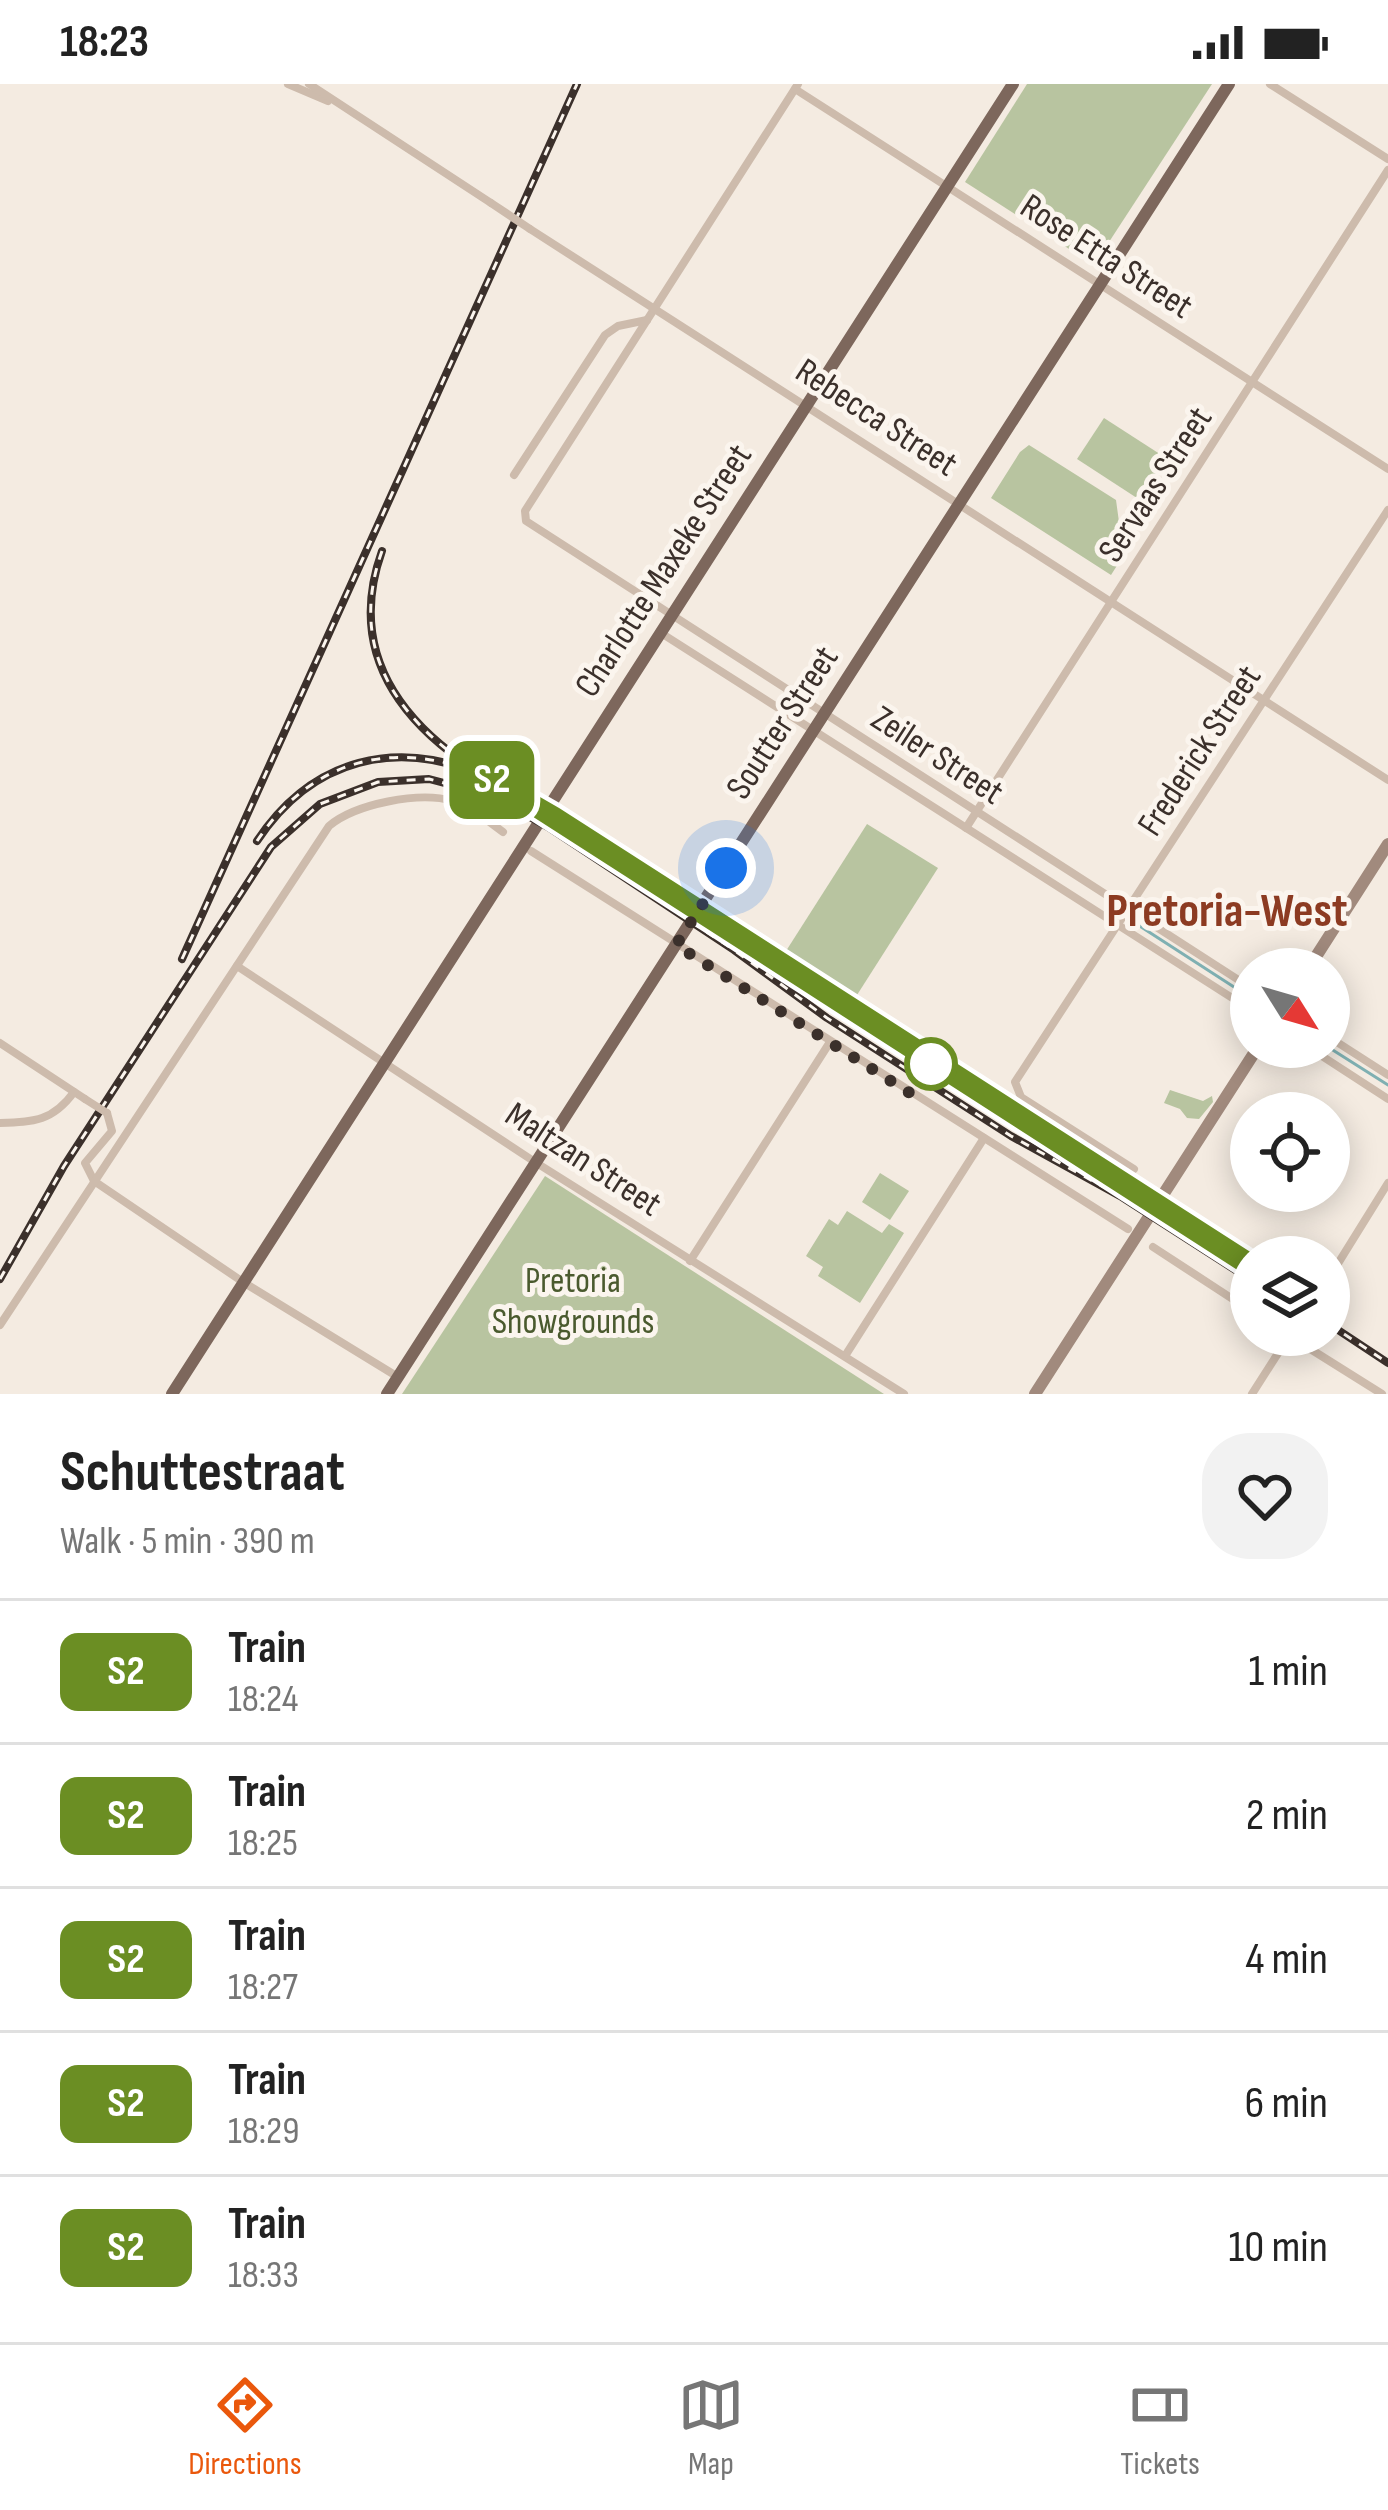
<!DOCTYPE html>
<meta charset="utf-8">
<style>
:root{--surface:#fff;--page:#f2f2f2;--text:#222;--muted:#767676;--line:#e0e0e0;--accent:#ea580c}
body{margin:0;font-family:"Sofia Sans Condensed",sans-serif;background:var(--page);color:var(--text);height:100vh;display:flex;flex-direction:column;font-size:45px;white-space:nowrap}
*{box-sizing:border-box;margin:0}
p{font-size:39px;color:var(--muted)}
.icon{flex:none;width:66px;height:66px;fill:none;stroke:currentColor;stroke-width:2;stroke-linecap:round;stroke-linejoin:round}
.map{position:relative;height:1310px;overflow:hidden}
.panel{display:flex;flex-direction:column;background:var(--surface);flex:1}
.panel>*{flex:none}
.badge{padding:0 24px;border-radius:18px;font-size:42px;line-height:78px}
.needle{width:78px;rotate:127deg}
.buttons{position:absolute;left:1230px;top:864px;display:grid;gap:24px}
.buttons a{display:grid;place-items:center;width:120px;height:120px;border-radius:50%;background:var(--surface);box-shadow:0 6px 30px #0003;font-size:60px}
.you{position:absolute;width:60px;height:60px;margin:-30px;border:9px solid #fff;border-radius:50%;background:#1a73e8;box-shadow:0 0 0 18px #1a73e833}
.map>.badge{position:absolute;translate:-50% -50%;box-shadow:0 0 0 6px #fff}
.round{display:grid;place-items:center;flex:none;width:126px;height:126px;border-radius:48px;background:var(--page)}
.head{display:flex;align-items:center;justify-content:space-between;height:204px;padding:0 60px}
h1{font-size:57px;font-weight:700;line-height:90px}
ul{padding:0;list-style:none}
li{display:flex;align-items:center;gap:36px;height:144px;padding:0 60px;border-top:3px solid var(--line)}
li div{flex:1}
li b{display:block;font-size:45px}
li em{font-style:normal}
li .badge{min-width:132px;font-weight:700;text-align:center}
.status{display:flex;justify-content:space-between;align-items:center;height:84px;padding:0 60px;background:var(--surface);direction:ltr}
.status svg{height:33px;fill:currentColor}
.tab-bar{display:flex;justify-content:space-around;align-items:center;height:168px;border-top:3px solid var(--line);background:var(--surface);font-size:33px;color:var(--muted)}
.tab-bar a{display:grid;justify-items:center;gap:6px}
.tab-bar .current{color:var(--accent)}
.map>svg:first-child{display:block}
.green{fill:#b8c4a0}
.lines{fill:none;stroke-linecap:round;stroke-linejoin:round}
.stream{stroke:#7fb0b2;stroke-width:3}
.minor{stroke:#cdbbac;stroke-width:8}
.secondary{stroke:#a18a7d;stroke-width:12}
.primary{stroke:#7d675c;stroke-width:12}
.rail-casing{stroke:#3b302b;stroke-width:8}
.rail{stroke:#fbf5ee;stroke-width:3;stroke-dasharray:9;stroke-linecap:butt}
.minor-bridge{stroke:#cdbbac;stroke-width:8}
.line-casing{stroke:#fff;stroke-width:27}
.line{stroke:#6b8e23;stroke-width:18}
.walk{stroke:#3b302b;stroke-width:12;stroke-dasharray:0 21.6}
.stop-dot{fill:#fff;stroke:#6b8e23;stroke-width:6}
.labels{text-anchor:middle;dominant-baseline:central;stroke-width:10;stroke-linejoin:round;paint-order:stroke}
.street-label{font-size:36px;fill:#3b302b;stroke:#fbf5ee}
.park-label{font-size:36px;fill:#4a5a2e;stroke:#fbf5ee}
.district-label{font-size:48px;font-weight:bold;fill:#8c3b22;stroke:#fbf5ee}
</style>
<div class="status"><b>18:23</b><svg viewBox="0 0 49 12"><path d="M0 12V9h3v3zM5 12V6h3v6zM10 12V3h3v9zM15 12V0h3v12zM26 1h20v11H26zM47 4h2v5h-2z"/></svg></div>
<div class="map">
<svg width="1388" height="1310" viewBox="0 0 1388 1310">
<rect width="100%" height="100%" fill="#f4ebe1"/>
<g class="green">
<polygon points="1027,0 1212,0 1094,181 965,98"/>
<polygon points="1104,334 1166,374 1140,416 1077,375"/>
<polygon points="1029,361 1116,416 1119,438 1137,450 1111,491 991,414 1020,368"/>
<polygon points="867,740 938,784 857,911 786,867"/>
<polygon points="1170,1006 1203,1017 1212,1012 1213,1018 1199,1035 1187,1034 1180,1025 1164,1019"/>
<polygon points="880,1089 909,1107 890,1136 862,1118"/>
<polygon points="545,1092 884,1310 402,1310"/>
<polygon points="847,1127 882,1149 889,1140 904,1149 860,1219 818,1192 823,1183 806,1172 829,1135 838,1141"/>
</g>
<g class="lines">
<g class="stream">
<polyline points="1135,839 1251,914"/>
<polyline points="1328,963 1388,1001"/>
</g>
<g class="minor">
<polyline points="288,0 328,17"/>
<polyline points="309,0 491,119"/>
<polyline points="798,0 525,427 526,437 1251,904"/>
<polyline points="1270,0 1388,75"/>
<polyline points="795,5 1388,385"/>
<polyline points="530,145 1388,696"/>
<polyline points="514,391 605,251 618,242 647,236"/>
<polyline points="661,549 1251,926"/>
<polyline points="966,744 1388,86"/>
<polyline points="531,767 1128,1145"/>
<polyline points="237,882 535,1078 904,1310"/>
<polyline points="1329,953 1388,991"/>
<polyline points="0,959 85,1015"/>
<polyline points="1308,963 1388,1015"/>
<polyline points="107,1029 112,1047 85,1079 94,1097 243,1198 398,1293"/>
<path d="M0,1039C34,1038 53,1037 74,1008"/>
<polyline points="1134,1085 1021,1013 1015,998 1388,426"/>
<polyline points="1153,1163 1251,1227"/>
<polyline points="690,1177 830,958"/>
<polyline points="1329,1194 1388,1099"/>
<path d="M0,1241L329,742C355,720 419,707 453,717C471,723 488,737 503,748"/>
<polyline points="1288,1251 1382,1310"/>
<polyline points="845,1272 984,1054"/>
<polyline points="1252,1310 1289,1252"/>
</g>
<g class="secondary">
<polyline points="1308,885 1388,760"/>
<polyline points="1035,1310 1258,963"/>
</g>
<g class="primary">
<polyline points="172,1310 1013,0"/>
<polyline points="387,1310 1229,0"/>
</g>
<defs>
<g id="rail">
<path d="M382,467C350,557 389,625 462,677"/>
<path d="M257,757C312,674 397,653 487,693"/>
<polyline points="746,855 1099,1082"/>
<polyline points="182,875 577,0"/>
<polyline points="0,1195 64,1082 271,763 320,720 378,698 429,695 490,711 548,743 734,866 827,934 1011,1052 1120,1112 1251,1196"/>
<polyline points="1329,1240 1388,1279"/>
</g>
</defs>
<use href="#rail" class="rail-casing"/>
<use href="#rail" class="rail"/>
<g class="minor-bridge">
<polyline points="491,119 530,145"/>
<polyline points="85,1015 107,1029"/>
</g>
</g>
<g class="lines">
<defs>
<polyline id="line" points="1251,1179 555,732 491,695 1251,1184"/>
</defs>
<use href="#line" class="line-casing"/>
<use href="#line" class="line"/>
<polyline class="walk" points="726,784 676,861 910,1009 931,980"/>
</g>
<circle class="stop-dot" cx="931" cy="980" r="24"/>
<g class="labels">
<g class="street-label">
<text transform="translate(1106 173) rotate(33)">Rose Etta Street</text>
<text transform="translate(876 334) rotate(33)">Rebecca Street</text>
<text transform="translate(1156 401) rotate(-57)">Servaas Street</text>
<text transform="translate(664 487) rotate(-57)">Charlotte Maxeke Street</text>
<text transform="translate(783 639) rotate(-57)">Soutter Street</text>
<text transform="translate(1200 667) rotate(-57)">Frederick Street</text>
<text transform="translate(937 672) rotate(33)">Zeiler Street</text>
<text transform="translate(583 1076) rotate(33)">Maltzan Street</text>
</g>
<g class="park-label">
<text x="573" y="1197">Pretoria<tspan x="573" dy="41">Showgrounds</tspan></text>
</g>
<g class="district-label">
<text x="1227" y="827">Pretoria-West</text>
</g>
</g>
</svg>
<div class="buttons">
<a><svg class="needle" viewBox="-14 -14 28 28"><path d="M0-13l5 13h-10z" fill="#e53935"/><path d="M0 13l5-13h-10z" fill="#767676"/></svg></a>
<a><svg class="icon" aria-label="locate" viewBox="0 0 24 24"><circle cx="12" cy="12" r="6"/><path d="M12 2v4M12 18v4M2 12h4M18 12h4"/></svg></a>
<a><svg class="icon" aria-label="layers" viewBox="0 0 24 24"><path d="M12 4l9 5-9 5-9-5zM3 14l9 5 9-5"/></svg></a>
</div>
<div class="you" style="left:726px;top:784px"></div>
<b class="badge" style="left:492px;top:696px;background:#6b8e23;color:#fff">S2</b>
</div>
<section class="panel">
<div class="head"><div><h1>Schuttestraat</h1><p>Walk · 5 min · 390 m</p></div><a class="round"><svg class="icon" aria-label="heart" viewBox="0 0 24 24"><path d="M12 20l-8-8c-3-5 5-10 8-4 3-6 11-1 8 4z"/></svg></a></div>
<ul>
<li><span class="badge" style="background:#6b8e23;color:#fff">S2</span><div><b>Train</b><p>18:24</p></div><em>1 min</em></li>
<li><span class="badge" style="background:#6b8e23;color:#fff">S2</span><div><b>Train</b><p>18:25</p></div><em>2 min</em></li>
<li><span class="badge" style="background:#6b8e23;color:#fff">S2</span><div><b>Train</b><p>18:27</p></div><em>4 min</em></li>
<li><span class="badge" style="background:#6b8e23;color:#fff">S2</span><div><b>Train</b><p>18:29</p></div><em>6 min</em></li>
<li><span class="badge" style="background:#6b8e23;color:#fff">S2</span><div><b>Train</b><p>18:33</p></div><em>10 min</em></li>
</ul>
</section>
<nav class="tab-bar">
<a class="current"><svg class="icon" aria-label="directions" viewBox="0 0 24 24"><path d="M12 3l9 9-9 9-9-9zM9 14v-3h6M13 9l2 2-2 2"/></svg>Directions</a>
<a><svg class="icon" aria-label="map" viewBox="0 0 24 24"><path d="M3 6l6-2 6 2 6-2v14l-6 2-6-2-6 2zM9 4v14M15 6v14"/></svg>Map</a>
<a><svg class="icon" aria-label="tickets" viewBox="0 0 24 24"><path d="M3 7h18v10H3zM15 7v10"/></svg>Tickets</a>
</nav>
